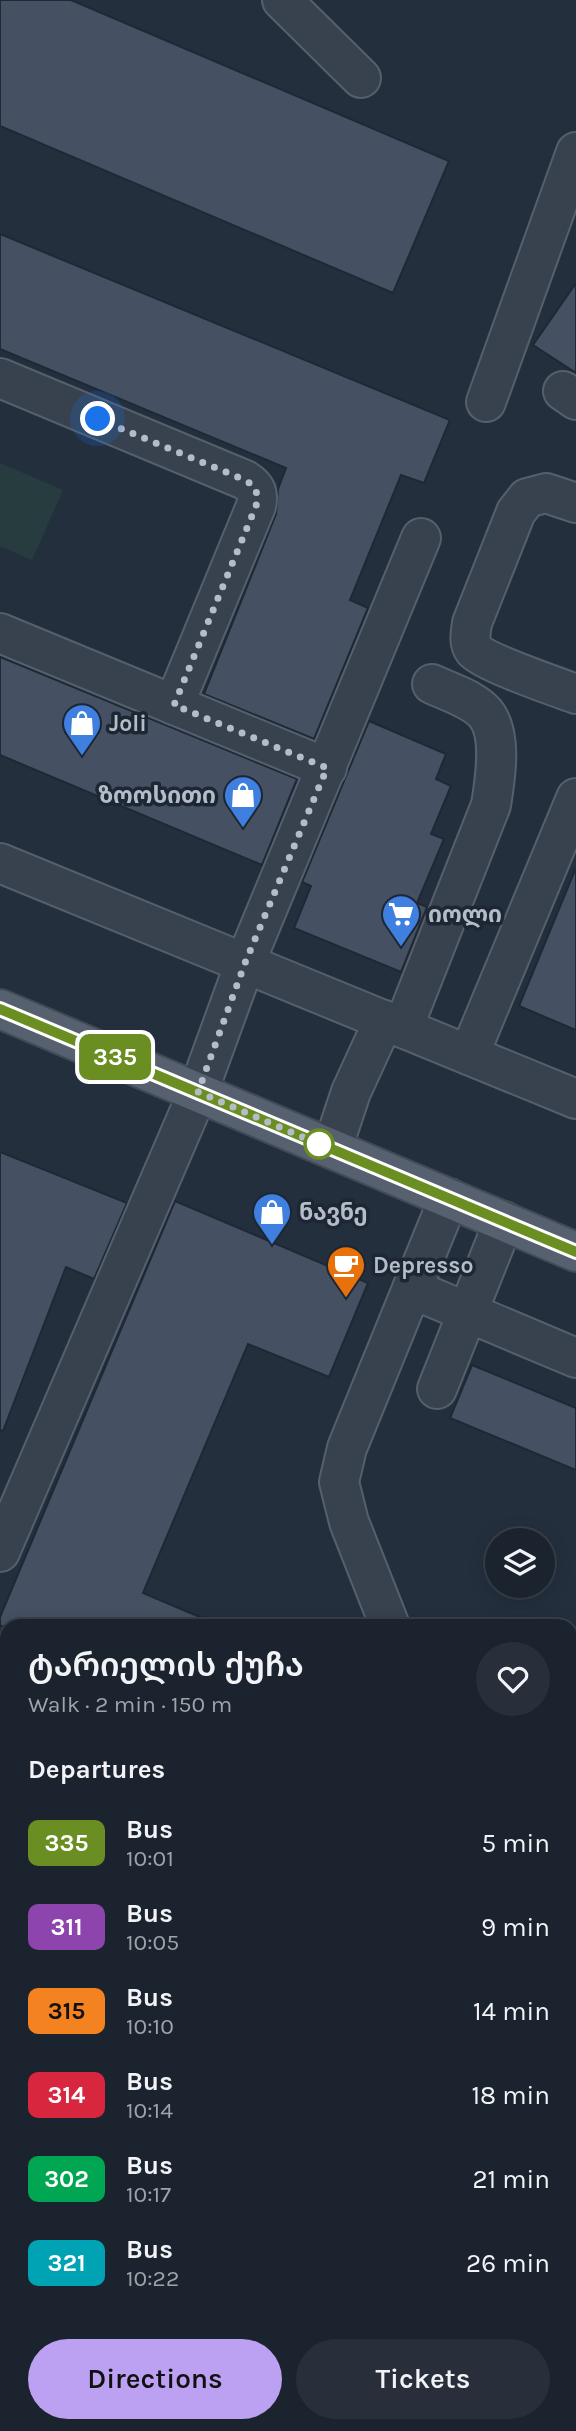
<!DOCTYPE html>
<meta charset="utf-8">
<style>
:root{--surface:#1b232e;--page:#282f3a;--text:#f1f3f6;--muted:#a0a4aa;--line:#39404a;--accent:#bca0f2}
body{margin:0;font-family:Karla,"Noto Sans Georgian",sans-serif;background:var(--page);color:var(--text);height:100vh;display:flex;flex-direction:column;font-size:26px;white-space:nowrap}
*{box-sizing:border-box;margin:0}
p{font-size:23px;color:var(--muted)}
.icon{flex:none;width:38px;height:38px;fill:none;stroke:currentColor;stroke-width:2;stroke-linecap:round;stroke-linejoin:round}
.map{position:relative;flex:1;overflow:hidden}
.panel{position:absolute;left:0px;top:1619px;width:578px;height:814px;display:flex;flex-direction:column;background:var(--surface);border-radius:21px 21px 0 0;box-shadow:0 4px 18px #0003,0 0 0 2px var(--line)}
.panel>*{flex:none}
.badge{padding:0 14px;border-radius:10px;font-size:24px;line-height:46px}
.tools{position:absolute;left:485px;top:1528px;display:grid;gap:14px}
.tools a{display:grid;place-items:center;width:70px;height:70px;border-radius:50%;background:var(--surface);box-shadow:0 4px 18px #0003,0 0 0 2px var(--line);font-size:35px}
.you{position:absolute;width:35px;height:35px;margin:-18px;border:5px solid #fff;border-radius:50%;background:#1a73e8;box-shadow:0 0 0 10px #1a73e833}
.map>.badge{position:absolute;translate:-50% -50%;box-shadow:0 0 0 4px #fff}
h2{padding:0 28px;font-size:26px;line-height:63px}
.round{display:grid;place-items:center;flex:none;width:74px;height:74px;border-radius:37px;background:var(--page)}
.headline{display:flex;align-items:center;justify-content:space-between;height:119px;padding:0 28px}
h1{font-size:33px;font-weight:600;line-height:52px}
.cta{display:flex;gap:14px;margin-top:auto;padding:14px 28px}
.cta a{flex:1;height:80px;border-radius:42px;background:var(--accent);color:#111;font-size:28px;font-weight:600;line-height:80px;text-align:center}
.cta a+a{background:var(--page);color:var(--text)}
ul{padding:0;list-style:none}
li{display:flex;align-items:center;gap:21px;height:84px;padding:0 28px}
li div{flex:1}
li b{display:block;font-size:26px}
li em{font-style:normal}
li .badge{min-width:77px;font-weight:700;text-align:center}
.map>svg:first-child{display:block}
.green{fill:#263c3f}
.building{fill:#455162;stroke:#1f2835;stroke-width:2}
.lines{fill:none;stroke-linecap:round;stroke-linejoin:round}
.minor-casing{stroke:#565f6c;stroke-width:42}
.major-casing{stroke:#414a57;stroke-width:42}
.minor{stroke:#38414e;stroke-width:38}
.major{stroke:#56606e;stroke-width:38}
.line-casing{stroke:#fff;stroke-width:16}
.line{stroke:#6b8e23;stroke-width:10}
.walk{stroke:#b4bcc9;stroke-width:7;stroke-dasharray:0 12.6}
.stop-dot{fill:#fff;stroke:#6b8e23;stroke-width:3.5}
.labels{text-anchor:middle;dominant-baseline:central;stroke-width:7;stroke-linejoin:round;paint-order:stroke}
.poi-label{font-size:23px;font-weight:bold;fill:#b4bcc9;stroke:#1d2633;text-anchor:start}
</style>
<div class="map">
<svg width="576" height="2431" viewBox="0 0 576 2431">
<rect width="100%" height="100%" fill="#242f3e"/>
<polygon class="green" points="0,463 63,490 32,560 0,546"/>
<g class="building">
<polygon points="0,0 71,0 449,161 393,293 0,126"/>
<polygon points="0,234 450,420 424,483 401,475 350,600 368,608 314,739 204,694 276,514 278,489 286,468 0,349"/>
<polygon points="576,283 576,373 533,345"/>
<polygon points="0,657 297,779 262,865 0,755"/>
<polygon points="369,721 446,754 436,779 451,786 431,834 444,839 417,903 427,907 401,972 294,928 311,886 302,882"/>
<polygon points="575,870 576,870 576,1030 519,1006"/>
<polygon points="0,1152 127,1203 94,1279 66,1267 3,1431 0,1430"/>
<polygon points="175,1201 368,1283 329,1377 248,1344 143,1593 221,1626 0,1626 0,1617"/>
<polygon points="472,1365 576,1408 576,1470 450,1418"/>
</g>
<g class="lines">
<defs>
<g id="minor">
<polyline points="282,0 361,78"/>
<path d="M0,378L245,480C256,487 259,493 256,506L174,705"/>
<polyline points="563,391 576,400"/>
<polyline points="486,402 576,152"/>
<path d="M576,503L546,493L527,498L516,512L472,623C471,632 468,642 474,650C484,662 557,687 576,694"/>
<polyline points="0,633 327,768"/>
<polyline points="0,863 576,1099"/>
<path d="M403,1028L491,805C495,780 503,734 485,713C473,699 449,692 432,684"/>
<polyline points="469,1055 576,798"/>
<polyline points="332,1149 351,1092 384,1020"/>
<polyline points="412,1289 576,1358"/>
<polyline points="437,1389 504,1221"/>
<polyline points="0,1552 198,1092 245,963 421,538"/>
<polyline points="390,1626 349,1522 339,1482 347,1448 449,1198"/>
<polyline points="0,1683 7,1686"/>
<polyline points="570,1876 576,1870"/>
<polyline points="570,1921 576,1924"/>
<polyline points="570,2224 576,2226"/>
<polyline points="0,2348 7,2352"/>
<polyline points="175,2426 188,2431"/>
</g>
<polyline id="major" points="0,1009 576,1252"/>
</defs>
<use href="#minor" class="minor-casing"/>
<use href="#major" class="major-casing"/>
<use href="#minor" class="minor"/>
<use href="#major" class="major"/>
</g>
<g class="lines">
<defs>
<polyline id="line" points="0,1009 576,1252"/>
</defs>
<use href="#line" class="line-casing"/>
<use href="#line" class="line"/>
<path class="walk" d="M98,419L245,480C256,487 259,493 256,506L174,705L327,768L245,963L198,1092L319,1144"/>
</g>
<defs>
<symbol id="shop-pin" viewBox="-11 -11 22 30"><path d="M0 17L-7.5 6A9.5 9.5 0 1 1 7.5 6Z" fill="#3f7fe0" stroke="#1d2633"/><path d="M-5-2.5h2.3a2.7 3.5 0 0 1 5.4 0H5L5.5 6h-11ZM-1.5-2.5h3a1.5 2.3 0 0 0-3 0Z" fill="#fff"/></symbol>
<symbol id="supermarket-pin" viewBox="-11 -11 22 30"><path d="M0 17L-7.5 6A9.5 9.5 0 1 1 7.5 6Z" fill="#3f7fe0" stroke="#1d2633"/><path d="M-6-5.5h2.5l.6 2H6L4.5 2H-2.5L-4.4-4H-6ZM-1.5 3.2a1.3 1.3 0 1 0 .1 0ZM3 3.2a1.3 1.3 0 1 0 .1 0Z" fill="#fff"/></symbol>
<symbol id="cafe-pin" viewBox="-11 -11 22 30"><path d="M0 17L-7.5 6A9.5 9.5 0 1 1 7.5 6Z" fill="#e8710a" stroke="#1d2633"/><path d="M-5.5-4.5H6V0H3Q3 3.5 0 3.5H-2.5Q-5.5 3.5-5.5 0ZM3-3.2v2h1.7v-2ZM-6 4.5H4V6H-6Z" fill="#fff"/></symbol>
</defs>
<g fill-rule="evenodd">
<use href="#shop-pin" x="60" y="701" width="44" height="60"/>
<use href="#shop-pin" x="221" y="773" width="44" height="60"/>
<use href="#supermarket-pin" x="379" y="892" width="44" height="60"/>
<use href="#shop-pin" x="250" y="1190" width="44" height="60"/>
<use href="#cafe-pin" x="324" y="1243" width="44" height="60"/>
</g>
<circle class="stop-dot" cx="319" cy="1144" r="14"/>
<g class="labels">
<g class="poi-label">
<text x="109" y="723">Joli</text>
<text x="216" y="795" text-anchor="end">ზოოსითი</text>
<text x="428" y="914">იოლი</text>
<text x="299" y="1212">ნავნე</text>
<text x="373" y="1265">Depresso</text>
</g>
</g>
</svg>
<div class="tools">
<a><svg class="icon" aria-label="layers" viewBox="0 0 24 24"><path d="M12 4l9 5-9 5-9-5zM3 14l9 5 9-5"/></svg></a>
</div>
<div class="you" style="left:98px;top:419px"></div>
<b class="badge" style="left:115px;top:1057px;background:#6b8e23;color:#fff">335</b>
<section class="panel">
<div class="headline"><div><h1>ტარიელის ქუჩა</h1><p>Walk · 2 min · 150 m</p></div><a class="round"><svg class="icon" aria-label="heart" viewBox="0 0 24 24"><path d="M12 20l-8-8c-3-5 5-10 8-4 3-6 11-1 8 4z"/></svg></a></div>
<h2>Departures</h2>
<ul>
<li><span class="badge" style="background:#6b8e23;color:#fff">335</span><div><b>Bus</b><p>10:01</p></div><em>5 min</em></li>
<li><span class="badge" style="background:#8e44ad;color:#fff">311</span><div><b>Bus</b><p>10:05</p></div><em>9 min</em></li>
<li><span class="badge" style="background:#f58220;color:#111">315</span><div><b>Bus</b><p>10:10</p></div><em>14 min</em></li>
<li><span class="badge" style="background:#d7263d;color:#fff">314</span><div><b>Bus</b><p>10:14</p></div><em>18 min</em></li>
<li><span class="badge" style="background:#00a651;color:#fff">302</span><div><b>Bus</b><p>10:17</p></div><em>21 min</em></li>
<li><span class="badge" style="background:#00a3b4;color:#fff">321</span><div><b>Bus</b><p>10:22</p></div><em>26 min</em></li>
</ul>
<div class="cta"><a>Directions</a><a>Tickets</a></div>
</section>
</div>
